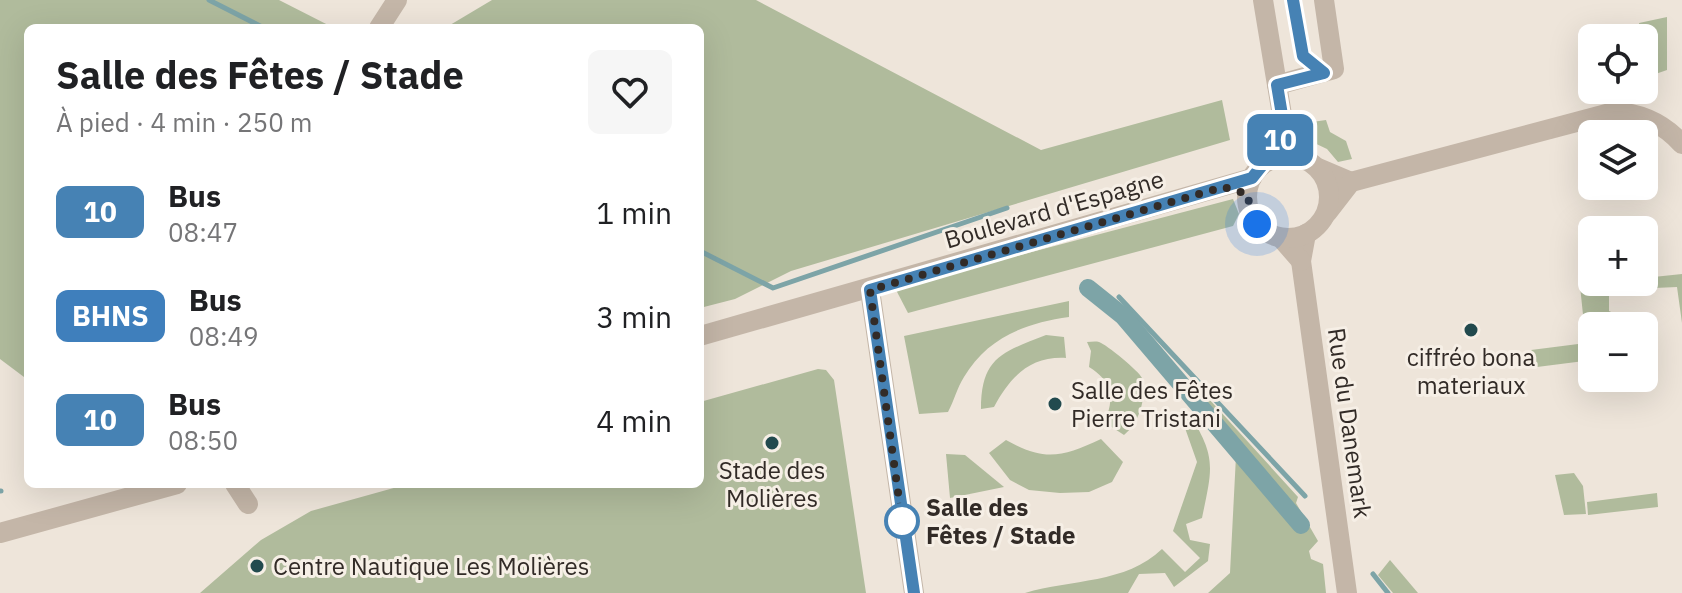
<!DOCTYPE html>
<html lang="fr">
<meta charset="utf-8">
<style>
:root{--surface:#fff;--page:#f6f6f6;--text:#202124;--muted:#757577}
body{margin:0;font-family:"IBM Plex Sans",sans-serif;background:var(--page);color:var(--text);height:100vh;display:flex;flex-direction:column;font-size:30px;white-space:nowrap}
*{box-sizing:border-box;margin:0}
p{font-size:26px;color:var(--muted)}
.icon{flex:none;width:44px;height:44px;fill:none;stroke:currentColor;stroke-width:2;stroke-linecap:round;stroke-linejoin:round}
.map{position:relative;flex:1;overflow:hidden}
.drawer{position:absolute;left:24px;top:24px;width:680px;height:464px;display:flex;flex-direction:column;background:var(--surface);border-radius:12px;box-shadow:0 8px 32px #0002}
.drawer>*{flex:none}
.badge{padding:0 16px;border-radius:12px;font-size:28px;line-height:52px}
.tools{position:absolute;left:1578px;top:24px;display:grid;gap:16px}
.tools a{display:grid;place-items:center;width:80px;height:80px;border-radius:12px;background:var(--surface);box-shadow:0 8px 32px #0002;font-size:40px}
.you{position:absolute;width:40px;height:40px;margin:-20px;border:6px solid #fff;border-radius:50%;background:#1a73e8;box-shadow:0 0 0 12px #1a73e833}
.map>.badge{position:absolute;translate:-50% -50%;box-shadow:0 0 0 4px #fff}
.round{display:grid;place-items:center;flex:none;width:84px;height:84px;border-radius:12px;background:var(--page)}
.headline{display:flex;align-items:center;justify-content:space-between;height:136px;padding:0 32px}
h1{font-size:38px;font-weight:800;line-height:60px}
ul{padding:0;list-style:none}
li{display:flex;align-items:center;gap:24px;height:104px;padding:0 32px}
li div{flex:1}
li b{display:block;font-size:30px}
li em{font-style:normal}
li .badge{min-width:88px;font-weight:700;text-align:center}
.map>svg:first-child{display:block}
.green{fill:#b0bb9c}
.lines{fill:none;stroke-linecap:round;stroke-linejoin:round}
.stream{stroke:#7da4a7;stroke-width:5}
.canal{stroke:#7da4a7;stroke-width:18}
.minor{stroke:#c4b6a8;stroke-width:20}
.tertiary{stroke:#c4b6a8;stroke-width:20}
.line-casing{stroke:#fff;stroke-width:18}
.line{stroke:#4682b4;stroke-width:12}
.walk{stroke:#322b27;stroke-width:8;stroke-dasharray:0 14.4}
.poi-dot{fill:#224a4e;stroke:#f6efe6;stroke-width:3}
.stop-dot{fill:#fff;stroke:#4682b4;stroke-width:4}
.labels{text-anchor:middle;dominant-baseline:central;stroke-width:6;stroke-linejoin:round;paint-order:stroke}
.street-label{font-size:24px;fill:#322b27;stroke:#f6efe6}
.poi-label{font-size:24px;fill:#322b27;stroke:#f6efe6}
.stop-label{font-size:24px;font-weight:bold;fill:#322b27;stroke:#f6efe6;text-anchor:start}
</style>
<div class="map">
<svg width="1682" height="593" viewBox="0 0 1682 593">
<rect width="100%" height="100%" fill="#eee5da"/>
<g class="green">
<polygon points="0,0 279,0 334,28 28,28 28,380 0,359"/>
<polygon points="492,0 756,0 1041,150 1222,100 1230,140 791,271 735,299 700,308 700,28 445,28"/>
<polygon points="1667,17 1667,70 1644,78 1644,38 1640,38 1639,23"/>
<polygon points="1326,120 1330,132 1346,141 1352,159 1338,162 1327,149 1308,140 1305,123"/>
<polygon points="1233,199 1239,214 1233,226 908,313 895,288"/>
<polygon points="1682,274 1682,323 1677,287 1609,290 1609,311 1643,326 1592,326 1592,360 1537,367 1531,350 1586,343 1580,286 1644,282 1644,278"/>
<path d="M1069,301V317C1025,323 987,338 964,377C957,388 954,401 948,412L919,414L904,336Z"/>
<path d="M1046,335L1064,337L1066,358C1030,356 1010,377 994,407L981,409C981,357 1003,352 1046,335Z"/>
<path d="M1087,342C1091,342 1095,341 1099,342C1106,344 1140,372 1142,378C1147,398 1139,423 1124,435L1104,422C1116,399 1111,380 1089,367L1091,351Z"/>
<polygon points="818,369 826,370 834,380 866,593 200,593 261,540 311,511 408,484 700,484 700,402"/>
<polygon points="1209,399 1298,497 1296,503 1318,541 1309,551 1311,559 1323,564 1326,593 1208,593 1230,573 1236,456 1203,403"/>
<path d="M1179,411L1190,415C1217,458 1212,469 1202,518L1186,524L1190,540L1210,544L1208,561L1174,587L1165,573L1139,574L1128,593H1025C1071,579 1126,584 1162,549L1185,572L1200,558L1173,531L1197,462Z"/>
<path d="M1101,439L1123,462L1112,482L1089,492L1060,493L1029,490L1010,480L989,453L1006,440C1045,462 1062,457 1101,439Z"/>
<polygon points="946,454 965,455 1004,487 950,498"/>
<polygon points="1574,473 1583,486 1586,514 1564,515 1555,475"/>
<polygon points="1657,493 1658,507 1588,515 1587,502"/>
<polygon points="1390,560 1418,593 1393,593 1378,575"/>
</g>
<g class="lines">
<g class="stream">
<polyline points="209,0 264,28"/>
<polyline points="700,251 773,288 1007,208"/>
<polyline points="1119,297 1305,496"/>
<polyline points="0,491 1,491"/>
<polyline points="1373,574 1388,593"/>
</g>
<polyline class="canal" points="1088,288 1123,316 1301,525"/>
<g class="minor">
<polyline points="379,28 397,0"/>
<polyline points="1277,85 1334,69 1324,0"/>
<polyline points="1318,168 1351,182"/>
<path d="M1351,182L1614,112C1641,113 1664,124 1682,144"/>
<polyline points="1327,213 1351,182"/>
<polyline points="1306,234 1301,261 1347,593"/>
<polyline points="1281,238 1301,261"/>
<polyline points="870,290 914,593"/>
<polyline points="700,336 1252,178"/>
<polyline points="235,484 248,504"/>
<polyline points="0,533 177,484"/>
</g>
<g class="tertiary">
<polyline points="1263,0 1283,121 1276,157"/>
<circle cx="1288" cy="197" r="41"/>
</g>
</g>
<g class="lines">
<defs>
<polyline id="line" points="914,593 870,290 1252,178 1264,163 1276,157 1283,121 1277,85 1324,73 1303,56 1293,0"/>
</defs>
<use href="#line" class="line-casing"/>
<use href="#line" class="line"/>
<polyline class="walk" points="902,521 870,290 1223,187 1248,194 1250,213 1257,224"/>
</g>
<g class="poi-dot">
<circle cx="1471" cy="330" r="8"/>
<circle cx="1055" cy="404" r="8"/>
<circle cx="772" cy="443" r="8"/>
<circle cx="257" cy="566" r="8"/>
</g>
<circle class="stop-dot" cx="902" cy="521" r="16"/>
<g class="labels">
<g class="street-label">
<text transform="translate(1054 209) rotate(-16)">Boulevard d'Espagne</text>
<text transform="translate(1350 423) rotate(82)">Rue du Danemark</text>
</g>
<g class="poi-label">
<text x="1471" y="357">ciffréo bona<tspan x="1471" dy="28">materiaux</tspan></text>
<text x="1071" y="390" text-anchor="start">Salle des Fêtes<tspan x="1071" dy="28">Pierre Tristani</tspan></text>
<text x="772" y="470">Stade des<tspan x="772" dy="28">Molières</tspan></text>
<text x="273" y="566" text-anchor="start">Centre Nautique Les Molières</text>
</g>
<g class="stop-label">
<text x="926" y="507">Salle des<tspan x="926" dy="28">Fêtes / Stade</tspan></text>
</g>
</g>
</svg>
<div class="tools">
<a><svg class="icon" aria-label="locate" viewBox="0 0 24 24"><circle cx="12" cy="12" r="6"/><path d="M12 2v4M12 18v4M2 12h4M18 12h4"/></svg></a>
<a><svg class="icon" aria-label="layers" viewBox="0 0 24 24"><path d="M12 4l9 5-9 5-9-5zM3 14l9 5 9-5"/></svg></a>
<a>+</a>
<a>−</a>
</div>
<div class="you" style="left:1257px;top:224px"></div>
<b class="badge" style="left:1280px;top:140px;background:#4682b4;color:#fff">10</b>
<section class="drawer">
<div class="headline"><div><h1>Salle des Fêtes / Stade</h1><p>À pied · 4 min · 250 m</p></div><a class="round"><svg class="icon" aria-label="heart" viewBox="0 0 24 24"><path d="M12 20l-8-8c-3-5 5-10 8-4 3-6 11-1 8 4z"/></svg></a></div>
<ul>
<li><span class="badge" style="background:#4682b4;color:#fff">10</span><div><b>Bus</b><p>08:47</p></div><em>1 min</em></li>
<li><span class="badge" style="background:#3f7fbc;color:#fff">BHNS</span><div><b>Bus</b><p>08:49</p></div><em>3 min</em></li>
<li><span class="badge" style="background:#4682b4;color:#fff">10</span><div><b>Bus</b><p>08:50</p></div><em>4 min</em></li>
</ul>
</section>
</div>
